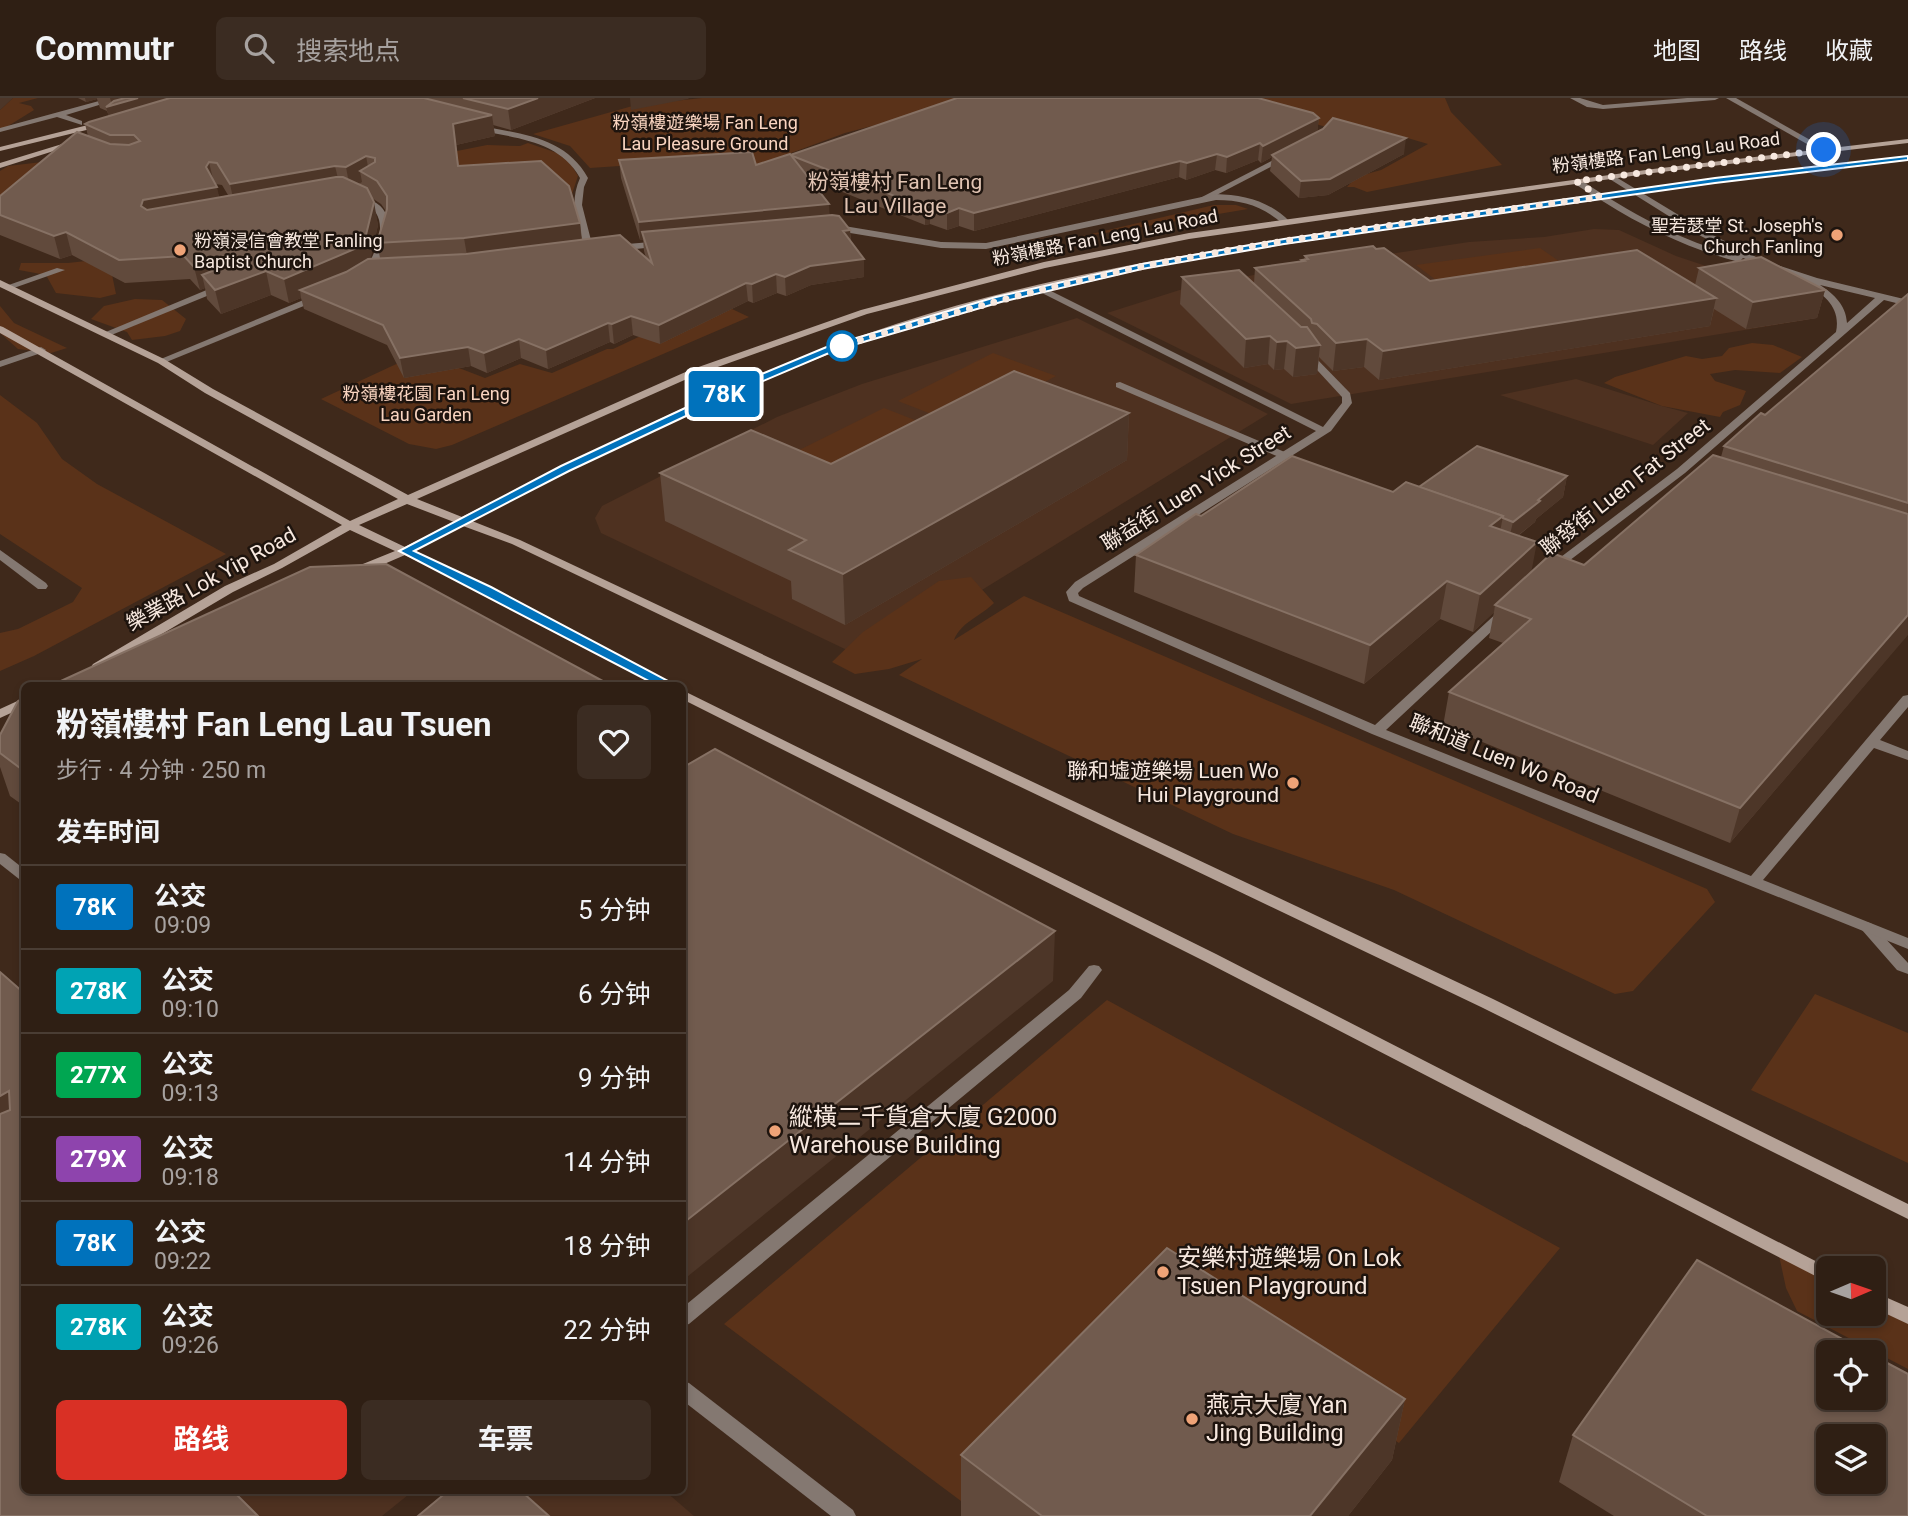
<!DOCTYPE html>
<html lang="zh">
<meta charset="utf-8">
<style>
:root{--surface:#2f1f14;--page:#3b2c22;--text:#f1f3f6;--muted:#a7a2a0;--line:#4a3d34;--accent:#d93025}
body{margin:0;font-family:Roboto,"Noto Sans SC",sans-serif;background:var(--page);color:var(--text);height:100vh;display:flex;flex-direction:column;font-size:26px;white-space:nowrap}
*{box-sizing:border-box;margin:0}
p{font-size:23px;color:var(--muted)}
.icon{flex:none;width:38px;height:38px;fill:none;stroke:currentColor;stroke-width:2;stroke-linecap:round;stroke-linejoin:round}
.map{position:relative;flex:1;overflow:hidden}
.drawer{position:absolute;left:21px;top:584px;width:665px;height:812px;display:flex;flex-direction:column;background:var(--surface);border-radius:10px;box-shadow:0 4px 10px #0003,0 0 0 2px var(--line)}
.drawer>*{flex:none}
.badge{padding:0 14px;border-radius:5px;font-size:24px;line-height:46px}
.needle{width:46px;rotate:88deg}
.tools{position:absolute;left:1816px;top:1158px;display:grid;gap:14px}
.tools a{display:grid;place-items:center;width:70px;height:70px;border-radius:10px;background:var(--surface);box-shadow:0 4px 10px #0003,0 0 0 2px var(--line);font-size:35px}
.you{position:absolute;width:35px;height:35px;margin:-18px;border:5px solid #fff;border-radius:50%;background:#1a73e8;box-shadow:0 0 0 10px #1a73e833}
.map>.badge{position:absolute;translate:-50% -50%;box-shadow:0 0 0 4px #fff}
h2{padding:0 35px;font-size:26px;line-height:63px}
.round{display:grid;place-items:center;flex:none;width:74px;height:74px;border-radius:10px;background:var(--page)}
.overview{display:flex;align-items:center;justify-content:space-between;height:119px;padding:0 35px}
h1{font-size:33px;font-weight:700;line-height:52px}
.cta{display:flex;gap:14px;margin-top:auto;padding:14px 35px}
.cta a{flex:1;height:80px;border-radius:10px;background:var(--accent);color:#fff;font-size:28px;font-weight:700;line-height:80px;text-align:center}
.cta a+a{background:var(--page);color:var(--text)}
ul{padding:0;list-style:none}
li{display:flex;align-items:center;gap:21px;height:84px;padding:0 35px;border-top:2px solid var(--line)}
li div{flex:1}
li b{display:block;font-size:26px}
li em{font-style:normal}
li .badge{min-width:77px;font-weight:700;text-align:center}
header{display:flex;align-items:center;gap:42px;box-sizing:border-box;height:98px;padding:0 35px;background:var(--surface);border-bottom:2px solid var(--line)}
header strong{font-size:33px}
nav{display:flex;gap:38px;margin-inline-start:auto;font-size:24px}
.search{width:490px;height:63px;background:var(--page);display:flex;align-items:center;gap:18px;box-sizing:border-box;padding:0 24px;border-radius:10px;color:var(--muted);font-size:26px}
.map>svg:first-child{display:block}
.built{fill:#4e3120}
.green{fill:#5a3219}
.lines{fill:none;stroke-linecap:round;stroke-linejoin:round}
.lane{fill:#847871;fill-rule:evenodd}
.street{fill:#847871;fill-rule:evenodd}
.secondary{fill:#b5a297;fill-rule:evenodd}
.wall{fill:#614a3c;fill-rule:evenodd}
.shaded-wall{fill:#4d3628}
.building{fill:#715b4e;stroke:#867164;stroke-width:2;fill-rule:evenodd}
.line{fill:#0072bc;stroke:#fff;stroke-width:2}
.walk{stroke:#f7e8df;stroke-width:7;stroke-dasharray:0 12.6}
.poi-dot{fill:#efa377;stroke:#1e140e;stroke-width:2.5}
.stop-dot{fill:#fff;stroke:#0072bc;stroke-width:3.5}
.labels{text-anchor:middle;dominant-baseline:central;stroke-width:5;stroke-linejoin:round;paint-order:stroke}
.far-park-label{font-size:18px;fill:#f9d4c0;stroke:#1e140e}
.far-street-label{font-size:18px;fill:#f7e8df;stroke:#1e140e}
.far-poi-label{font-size:18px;fill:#f7e8df;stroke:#1e140e;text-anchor:end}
.far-quarter-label{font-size:21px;fill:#e1c4b3;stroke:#1e140e}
.street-label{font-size:21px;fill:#f7e8df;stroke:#1e140e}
.poi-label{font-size:21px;fill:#f7e8df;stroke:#1e140e;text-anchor:end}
.near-poi-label{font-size:24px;fill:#f7e8df;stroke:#1e140e;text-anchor:start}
</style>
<header>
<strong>Commutr</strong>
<div class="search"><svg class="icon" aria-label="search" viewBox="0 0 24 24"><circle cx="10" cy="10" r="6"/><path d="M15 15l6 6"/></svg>搜索地点</div>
<nav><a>地图</a><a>路线</a><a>收藏</a></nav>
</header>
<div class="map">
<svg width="1908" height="1418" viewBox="0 0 1908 1418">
<rect width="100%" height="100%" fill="#3f291b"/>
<g class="built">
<polygon points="1594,131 1619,132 1676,158 1730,176 1810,212 1806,222 1291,306 1107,215 1186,190 1264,175 1469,144 1544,139"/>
<polygon points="1077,220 1268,316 868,562 601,435 595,420 602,408 777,319 862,286"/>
<polygon points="1576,281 1662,308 1688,315 1653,347 1500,297"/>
<polygon points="0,1356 24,1393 413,1393 382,1418 0,1418"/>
<polygon points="504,1393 665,1393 694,1418 474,1418"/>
</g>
<g class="green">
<polygon points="13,0 38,0 19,5 31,8 34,12 0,33 0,12"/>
<polygon points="702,0 979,0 845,35 761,66 671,71 664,65 590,70 570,48 533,36 636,7"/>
<polygon points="1212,0 1445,0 1451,14 1502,67 1367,94 1354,89 1347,89 1356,79 1381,72 1428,46 1387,34 1323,28"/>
<polygon points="528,45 566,58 578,78 572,96 407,101 452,54 487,47 520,48"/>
<polygon points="42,64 0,115 0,73 8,68"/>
<polygon points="1214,107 1236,107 1248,111 1070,141"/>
<polygon points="1540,150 1579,177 1452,194 1416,167"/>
<polygon points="95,162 110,167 116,196 100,200 56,195 46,177 19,172 21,165 68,165"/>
<polygon points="135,201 162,202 186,221 180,233 165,238 132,242 127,234 91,221 104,208"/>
<polygon points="715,203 749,219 452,347 436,351 409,346 321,301 420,255 485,280 520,266 552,275 607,251 613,251"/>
<polygon points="0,208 14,225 67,250 51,255 18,251 0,235"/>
<polygon points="1752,245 1773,247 1802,259 1780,275 1735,272 1710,276 1715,283 1746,293 1740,307 1723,314 1720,319 1662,308 1604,285 1615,279 1686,258 1702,261 1722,258 1729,250"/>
<polygon points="993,255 1056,278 962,328 898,303"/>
<polygon points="0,297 37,325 62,361 97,386 226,456 34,558 0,573 0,535 18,531 73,504 82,490 0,436"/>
<polygon points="884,310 948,335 843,390 779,362"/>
<path d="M971,479L994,505C981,518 961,524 954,542L1024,498L1707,791L1715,804L1633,893L1615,896L1394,792L1233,736L899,577L922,561L889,571L855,576L832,564L863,534L939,483Z"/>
<polygon points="1815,896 1908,935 1908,1065 1751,992"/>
<polygon points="1107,902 1560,1150 1399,1345 1166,1198 965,1406 724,1226"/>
<polygon points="1777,1148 1829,1175 1829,1216 1874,1216 1874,1199 1908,1210 1908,1271 1797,1213 1786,1190"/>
</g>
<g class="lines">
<g class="lane">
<polygon points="1570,0 1580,0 1603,7 1687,0 1719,0 1715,2 1603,11 1587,9"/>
<polygon points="1726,0 1736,0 1828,52 1821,54"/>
<polygon points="1283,57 1290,59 1207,102 1200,100"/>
<polygon points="57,170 65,172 11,191 3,189"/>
<polygon points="221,186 226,189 224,191 109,238 101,236"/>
<polygon points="41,249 46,252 44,254 0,269 0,263"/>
<polygon points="1306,256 1312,256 1350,295 1350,299 1342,299 1306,260"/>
<polygon points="1120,284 1287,355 1288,357 1283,360 1279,359 1116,289 1116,285"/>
<polygon points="0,452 46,485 48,488 46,491 38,491 0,462"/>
<polygon points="1867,824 1872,826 1908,865 1908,876 1897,872 1862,832 1859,829 1862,826"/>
</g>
<g class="street">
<polygon points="110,0 122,0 66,17 82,23 82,27 57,19 0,34 0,30"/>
<path d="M476,27C519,36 565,38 588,80L584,89L582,107L594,154L587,152C576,128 569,105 580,80C559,41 512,40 473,31V27Z"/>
<path d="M1611,76L1705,133L1762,162L1817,180L1908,202V208L1884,202L1685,375L1553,475L1549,474V468L1677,371L1836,234C1841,210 1825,197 1806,186L1805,183L1743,160L1739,164C1690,151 1647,131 1604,104C1593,97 1581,91 1572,83L1579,81C1630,114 1680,144 1740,158L1699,137L1608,80L1607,78ZM1820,187L1875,200L1847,225C1846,207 1834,196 1820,187Z"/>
<path d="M1216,96C1244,97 1270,103 1290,124L1283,126C1262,108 1243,102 1216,102L986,151L941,150L832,132L828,129L832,126L941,144L986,145Z"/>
<path d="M357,98C363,98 367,100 373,103C402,118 384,157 371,177L368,178L363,175C373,160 387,132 376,115C372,108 364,105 357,102Z"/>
<polygon points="662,143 666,146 665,148 616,153 612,150 616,147"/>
<polygon points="1041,188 1323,329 1342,305 1342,295 1350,295 1352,305 1331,333 1083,490 1078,495 1079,498 1375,627 1500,512 1508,512 1510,515 1508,518 1386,632 1751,778 1903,598 1908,597 1908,609 1880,642 1908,653 1908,662 1874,650 1763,782 1908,840 1908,851 1372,636 1069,503 1066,494 1075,484 1316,333 1038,193 1036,191"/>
<polygon points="318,196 321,197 321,201 164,265 156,263"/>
<polygon points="0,755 5,756 24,771 24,782 19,781 0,766"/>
<polygon points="1094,867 1099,868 1102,872 1081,900 689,1226 682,1228 682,1210 1069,892 1089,868"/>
<polygon points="682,1283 689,1285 853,1412 856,1418 831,1418 682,1302"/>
</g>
<g class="secondary">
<polygon points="104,23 108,25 107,27 0,53 0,49"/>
<path d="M1908,41V45L1653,75L1189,141L1045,170L867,216L698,276L417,401L462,419C604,347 745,275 896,226C1061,172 1235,148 1407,124C1573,100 1740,76 1908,58V62C1741,80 1576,105 1410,128C1240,153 1067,176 903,230C753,279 612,350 472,423L520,442L1493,901L1908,1106V1121L1481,909L512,446L463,428L414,453L491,489L674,588H658L483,495L405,457L361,476H353V470L395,453L350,432L282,470L233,494L101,572H93L91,569L93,566L225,488L274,466L342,427L0,235V228L3,229L350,423L398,401L205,295L158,265L0,189V182L164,261L213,291L408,397L690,272L861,212L1044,164L1189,135L1653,71ZM407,406L454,424L405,449L359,427Z"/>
<polygon points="72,43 79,45 0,70 0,65"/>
<polygon points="682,592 1216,856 1831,1171 1829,1171 1829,1185 1206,864 682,601"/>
<polygon points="24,600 24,609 0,620 0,611"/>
<polygon points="1874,1194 1908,1209 1908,1226 1874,1210"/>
</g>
</g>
<g class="wall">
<path d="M78,0H595L511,32L493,27L495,38L456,47L459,68L580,125L582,141L646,160L644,153L643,142H640L621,80L619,62L756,67L790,57L1319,20L1317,34L1404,56L1328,97L1299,100L1270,73L1272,59L1261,65L1258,62L1226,75L1215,72L1186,82L1179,79L974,133L959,128L947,132L930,126L925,127L810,81L830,117L850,132L851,144L864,161V179L811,187L786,198L777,195L753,205L748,203L660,246L633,237L614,246L610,244L548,271L521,260L487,275L471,268L404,280L387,247L304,211L301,200L289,205L271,197L221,216L207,201L205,190L200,192L190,181L125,185L72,157L60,161L0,137V98L88,38L85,26L109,18L107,13L100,10L97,1L86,4ZM215,86L222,87L228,97L219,99ZM372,100L381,106L386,113L377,145L380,160L370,161L378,127Z"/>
<polygon points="1305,158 1430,183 1695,187 1699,170 1825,192 1817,220 1746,231 1714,211 1710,228 1379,282 1364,269 1333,273 1319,259 1317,276 1293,279 1284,271 1274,272 1268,266 1244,270 1180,206 1182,179 1254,185 1255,170 1301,164 1302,162 1304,161"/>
<polygon points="1908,196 1908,536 1730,745 1443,628 1449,594 1503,545 1489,540 1494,514 1473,534 1440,521 1364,586 1134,494 1136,457 1393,394 1419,389 1567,378 1563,399 1536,421 1535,424 1518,438 1531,475 1584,467 1721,359 1724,348 1765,317"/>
<polygon points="1129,315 1127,362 845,527 792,501 791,483 665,423 660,375 831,366"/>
<polygon points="24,600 24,708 10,698 0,669 0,637"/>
<polygon points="1405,1301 1392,1362 1348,1418 961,1418 961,1357"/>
<polygon points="1573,1337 1908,1418 1614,1418 1559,1384"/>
</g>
<g class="shaded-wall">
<polygon points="0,0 13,0 0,12"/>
<polygon points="85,0 97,0 97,1 86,4"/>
<polygon points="110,0 214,0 112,30 106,9 112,7"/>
<polygon points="538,0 595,0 511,32 508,11"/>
<polygon points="630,0 689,0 688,1 631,12"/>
<polygon points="492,17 495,38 456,47 453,26"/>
<polygon points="1319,20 1317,36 1272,57 1272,59 1261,65 1263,48"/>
<polygon points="1406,40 1404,56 1328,97 1299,100 1301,83"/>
<polygon points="1260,45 1258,62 1226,75 1227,59"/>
<polygon points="1217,56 1215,72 1186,82 1187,65"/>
<polygon points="366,58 370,79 360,73 362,84 350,91 346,69"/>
<polygon points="1180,63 1179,79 974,133 974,115"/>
<polygon points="209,64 214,85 217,89 222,111 149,124 141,108 143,102 206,69"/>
<polygon points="335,68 340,89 235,109 230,86"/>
<polygon points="374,104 378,127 370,164 300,192 301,200 289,205 284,181"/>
<polygon points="829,106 830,124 642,134 643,142 640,142 639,124"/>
<polygon points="930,108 930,126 925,127 925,110"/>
<polygon points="959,110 959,128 947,132 947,115"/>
<polygon points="580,125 582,148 468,163 464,140"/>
<polygon points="850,132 851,150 843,133"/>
<polygon points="66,134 72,157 60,161 54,138"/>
<polygon points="220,158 225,182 202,177 205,190 200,192 194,169"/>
<polygon points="864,161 864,179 811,187 786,198 785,179 810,168"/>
<polygon points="266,173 271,197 221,216 215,192"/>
<polygon points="776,176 777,195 753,205 752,186"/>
<polygon points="746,185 748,203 660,246 659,227"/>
<polygon points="1825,192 1817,220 1746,231 1753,204"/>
<polygon points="1716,200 1710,228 1379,282 1383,253"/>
<polygon points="631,218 633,237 614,246 612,226"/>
<polygon points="608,225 610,244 548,271 546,252"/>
<polygon points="1270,238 1268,266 1244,270 1246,241"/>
<polygon points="519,241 521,260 487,275 484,255"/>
<polygon points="1367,241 1364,269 1333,273 1336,245"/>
<polygon points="1287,243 1284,271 1274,272 1277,244"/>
<polygon points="1320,247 1317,276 1293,279 1296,250"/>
<polygon points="468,249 471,268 404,280 400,260"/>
<polygon points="1129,315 1127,362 845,527 843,476"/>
<polygon points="1567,378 1563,399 1536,421 1535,424 1508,445 1513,424"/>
<polygon points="1503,418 1496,455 1490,428"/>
<polygon points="1537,444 1530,481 1495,507 1494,514 1473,534 1480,496"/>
<polygon points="1447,483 1440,521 1364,586 1370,547"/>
<polygon points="1908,512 1908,537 1730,745 1740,710"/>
<polygon points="1055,833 1053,883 682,1183 682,1126"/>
<polygon points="9,993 24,1031 0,1043 0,998"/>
<polygon points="1405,1301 1392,1362 1348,1418 1310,1418"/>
</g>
<g class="building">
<polygon points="125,0 138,0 106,9 114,3"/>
<polygon points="170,0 424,0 492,17 453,26 458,68 541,63 569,88 580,125 464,140 377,145 387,111 387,98 377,83 360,73 375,64 375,60 366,58 346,69 335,68 230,86 217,65 209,64 206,69 217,89 143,102 141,108 147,112 336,79 343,79 367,90 374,104 365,141 357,150 284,181 266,173 215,192 202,177 225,168 225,159 220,158 194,169 184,158 119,162 66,134 54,138 0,117 0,98 77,34 110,46 129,47 140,43 134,37 110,37 85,26 89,24"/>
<polygon points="463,0 538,0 508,11"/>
<polygon points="957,0 1258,0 1313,15 1319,20 1263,48 1260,45 1227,59 1217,56 1187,65 1180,63 974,115 959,110 947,115 930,108 925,110 790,57"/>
<polygon points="1333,20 1406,40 1330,81 1301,83 1272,57 1323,31"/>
<polygon points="752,54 756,67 790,56 829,106 639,124 619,62"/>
<polygon points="832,117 839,118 850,132 843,133 864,161 810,168 785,179 776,176 752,186 746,185 659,227 631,218 612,226 608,225 546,252 519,241 484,255 468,249 400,260 383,227 300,192 346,174 368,161 466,156 620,137 652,165 642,134"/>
<polygon points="1373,148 1376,151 1384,150 1430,183 1637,152 1716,200 1383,253 1367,241 1336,245 1317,226 1312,225 1311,221 1255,170 1304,163 1302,162 1308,161 1305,158"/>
<polygon points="1761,159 1825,192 1753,204 1699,170"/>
<polygon points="1239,172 1301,229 1307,229 1320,247 1296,250 1287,243 1277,244 1270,238 1246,241 1182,179"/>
<polygon points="1908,196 1908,405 1724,348 1761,315 1765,317"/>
<polygon points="1014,273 1129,315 843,476 789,452 806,442 660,375 751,332 831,366"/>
<polygon points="1477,348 1567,378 1538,402 1540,403 1513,424 1503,420 1503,418 1419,389"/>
<polygon points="1713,357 1908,416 1908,517 1740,710 1449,594 1531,521 1495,507 1552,455 1584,467"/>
<polygon points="1292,358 1393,394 1406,384 1503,418 1490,428 1537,444 1480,496 1447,483 1370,547 1136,457 1196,416 1201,418"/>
<polygon points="386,466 612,588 50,588 310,469"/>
<polygon points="24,600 24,673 0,655 0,637 18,603"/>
<polygon points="715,651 1055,833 682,1126 682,670"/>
<polygon points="0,874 24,895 24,1393 233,1393 258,1418 0,1418 0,1016 10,1012 9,993 0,998"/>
<polygon points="1167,1150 1405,1301 1310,1418 1042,1418 961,1357"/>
<path d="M1697,1162L1868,1255H1829V1300H1874V1258L1908,1276V1418H1707L1573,1337ZM1829,1339H1874V1384H1829Z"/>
<polygon points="448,1393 521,1393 549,1418 418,1418"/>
</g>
<polygon class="line" points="1908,58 1908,62 1715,85 1284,146 1142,171 1001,204 836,252 735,295 569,373 414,453 491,489 672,585 672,591 664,591 399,453 561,368 728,290 829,248 996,199 1142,166 1284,141 1715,80"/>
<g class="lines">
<path class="walk" d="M842,248L833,250C934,220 1036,191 1140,169C1292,138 1447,120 1600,99L1576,83L1824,52"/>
</g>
<g class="poi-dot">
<circle cx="1837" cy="137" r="7"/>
<circle cx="180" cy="152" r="7"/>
<circle cx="1293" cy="685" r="7"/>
<circle cx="775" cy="1033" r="7"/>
<circle cx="1163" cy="1174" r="7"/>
<circle cx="1192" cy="1321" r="7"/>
</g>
<circle class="stop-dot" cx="842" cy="248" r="14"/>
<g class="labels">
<g class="far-park-label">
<text x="705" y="24">粉嶺樓遊樂場 Fan Leng<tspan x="705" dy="21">Lau Pleasure Ground</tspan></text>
<text x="426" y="295">粉嶺樓花園 Fan Leng<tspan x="426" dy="21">Lau Garden</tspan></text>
</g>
<g class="far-street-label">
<text transform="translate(1666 54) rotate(-7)">粉嶺樓路 Fan Leng Lau Road</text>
<text transform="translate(1105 139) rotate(-11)">粉嶺樓路 Fan Leng Lau Road</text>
</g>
<g class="far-poi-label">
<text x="1823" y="127">聖若瑟堂 St. Joseph's<tspan x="1823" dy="21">Church Fanling</tspan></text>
<text x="194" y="142" text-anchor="start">粉嶺浸信會教堂 Fanling<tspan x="194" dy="21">Baptist Church</tspan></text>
</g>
<g class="far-quarter-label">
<text x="895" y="84">粉嶺樓村 Fan Leng<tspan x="895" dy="24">Lau Village</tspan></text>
</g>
<g class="street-label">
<text transform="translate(1625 389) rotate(-38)">聯發街 Luen Fat Street</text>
<text transform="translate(1196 390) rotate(-32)">聯益街 Luen Yick Street</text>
<text transform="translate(211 481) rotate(-29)">樂業路 Lok Yip Road</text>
<text transform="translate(1504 661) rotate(22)">聯和道 Luen Wo Road</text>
</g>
<g class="poi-label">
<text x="1279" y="673">聯和墟遊樂場 Luen Wo<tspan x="1279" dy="24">Hui Playground</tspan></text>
</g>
<g class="near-poi-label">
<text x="789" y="1019">縱橫二千貨倉大廈 G2000<tspan x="789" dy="28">Warehouse Building</tspan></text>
<text x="1177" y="1160">安樂村遊樂場 On Lok<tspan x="1177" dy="28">Tsuen Playground</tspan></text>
<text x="1206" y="1307">燕京大廈 Yan<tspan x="1206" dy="28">Jing Building</tspan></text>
</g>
</g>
</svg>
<div class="tools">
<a><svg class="needle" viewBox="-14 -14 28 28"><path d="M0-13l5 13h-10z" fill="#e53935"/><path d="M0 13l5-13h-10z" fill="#a7a2a0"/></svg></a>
<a><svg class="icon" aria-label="locate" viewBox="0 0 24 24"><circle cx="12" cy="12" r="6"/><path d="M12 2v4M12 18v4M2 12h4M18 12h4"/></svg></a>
<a><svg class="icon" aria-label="layers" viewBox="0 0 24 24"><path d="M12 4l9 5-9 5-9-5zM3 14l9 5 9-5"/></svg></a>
</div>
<div class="you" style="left:1824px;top:52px"></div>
<b class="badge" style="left:724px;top:296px;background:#0072bc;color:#fff">78K</b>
<section class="drawer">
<div class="overview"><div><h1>粉嶺樓村 Fan Leng Lau Tsuen</h1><p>步行 · 4 分钟 · 250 m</p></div><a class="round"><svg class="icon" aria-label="heart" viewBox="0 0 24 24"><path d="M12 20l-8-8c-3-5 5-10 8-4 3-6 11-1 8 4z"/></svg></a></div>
<h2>发车时间</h2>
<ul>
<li><span class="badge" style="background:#0072bc;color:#fff">78K</span><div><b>公交</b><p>09:09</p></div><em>5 分钟</em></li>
<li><span class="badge" style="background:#00a3b4;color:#fff">278K</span><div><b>公交</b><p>09:10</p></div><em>6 分钟</em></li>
<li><span class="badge" style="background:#00a651;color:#fff">277X</span><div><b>公交</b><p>09:13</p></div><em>9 分钟</em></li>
<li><span class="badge" style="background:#8e44ad;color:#fff">279X</span><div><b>公交</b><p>09:18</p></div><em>14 分钟</em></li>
<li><span class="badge" style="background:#0072bc;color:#fff">78K</span><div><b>公交</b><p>09:22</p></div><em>18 分钟</em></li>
<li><span class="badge" style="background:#00a3b4;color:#fff">278K</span><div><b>公交</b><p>09:26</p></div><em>22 分钟</em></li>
</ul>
<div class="cta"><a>路线</a><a>车票</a></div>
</section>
</div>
